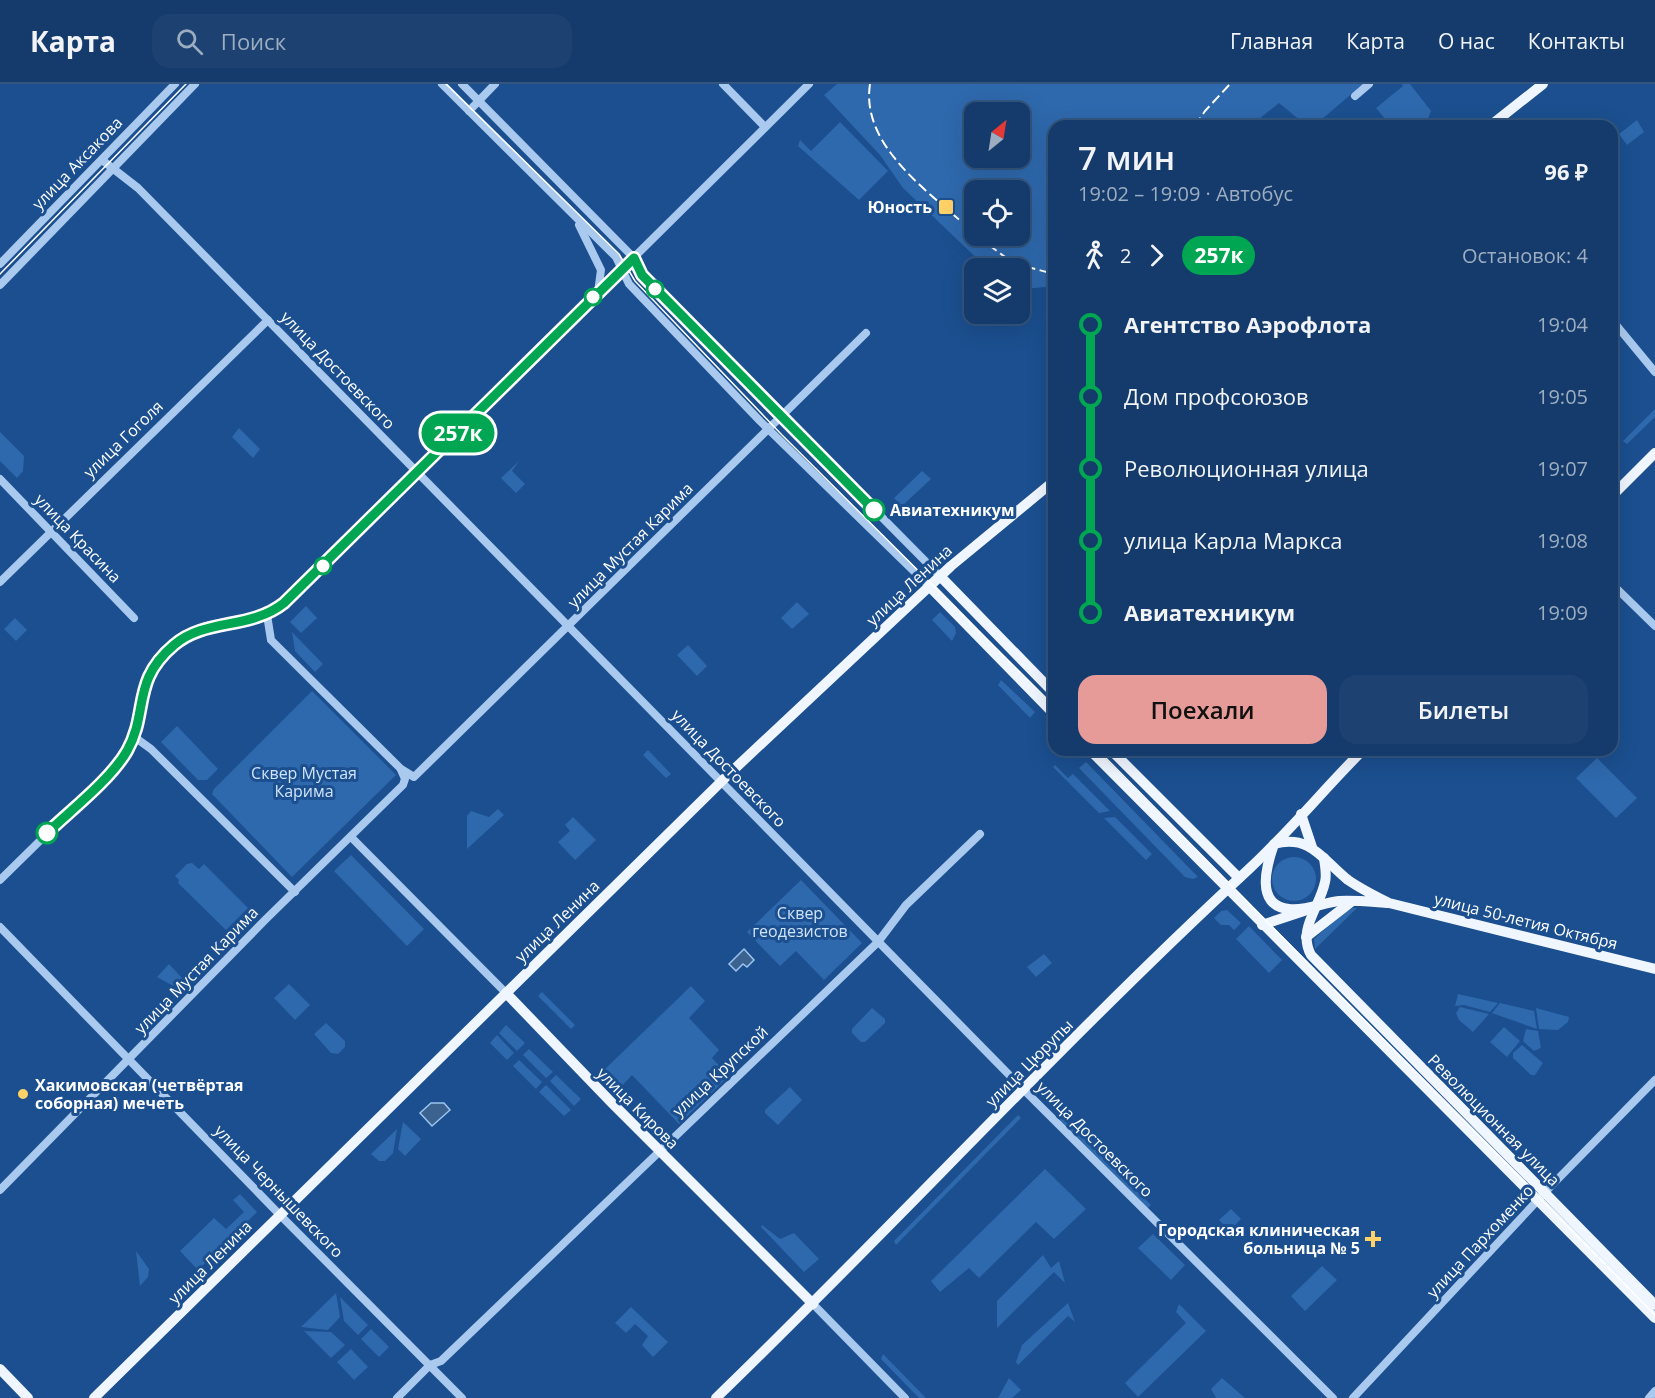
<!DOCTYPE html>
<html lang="ru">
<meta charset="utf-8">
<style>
:root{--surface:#143b6b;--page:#1d4271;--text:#f1f3f6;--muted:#9dadc1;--line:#33557e;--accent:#e69b98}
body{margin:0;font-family:"Open Sans",sans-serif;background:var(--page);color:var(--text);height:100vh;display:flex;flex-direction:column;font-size:22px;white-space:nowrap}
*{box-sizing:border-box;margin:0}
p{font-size:20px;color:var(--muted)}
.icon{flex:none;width:33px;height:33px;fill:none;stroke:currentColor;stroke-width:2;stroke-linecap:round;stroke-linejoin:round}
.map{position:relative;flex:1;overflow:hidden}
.sheet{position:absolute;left:1048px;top:36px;width:570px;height:636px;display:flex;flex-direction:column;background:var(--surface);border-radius:18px;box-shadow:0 6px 24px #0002,0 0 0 2px var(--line)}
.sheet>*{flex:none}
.badge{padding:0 12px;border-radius:20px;font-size:21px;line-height:39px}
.needle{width:39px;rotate:30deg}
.buttons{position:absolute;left:964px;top:18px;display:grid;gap:12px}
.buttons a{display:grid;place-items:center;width:66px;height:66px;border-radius:12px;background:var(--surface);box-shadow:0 6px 24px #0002,0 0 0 2px var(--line);font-size:30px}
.map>.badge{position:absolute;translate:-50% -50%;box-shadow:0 0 0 3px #fff}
.legs{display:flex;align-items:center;gap:9px;height:66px;padding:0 30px;font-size:20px}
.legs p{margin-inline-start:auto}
.head{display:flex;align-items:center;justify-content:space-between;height:102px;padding:0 30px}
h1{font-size:33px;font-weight:600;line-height:45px}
.primary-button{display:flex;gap:12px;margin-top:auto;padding:12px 30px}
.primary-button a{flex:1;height:69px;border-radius:18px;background:var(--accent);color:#111;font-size:24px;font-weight:600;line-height:69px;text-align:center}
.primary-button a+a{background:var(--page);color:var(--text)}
ul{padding:0 30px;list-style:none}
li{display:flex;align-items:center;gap:21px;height:72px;font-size:22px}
li i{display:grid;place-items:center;width:9px;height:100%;margin:0 8px;background:currentColor}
li i::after{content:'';width:15px;height:15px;margin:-8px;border:4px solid;border-radius:50%;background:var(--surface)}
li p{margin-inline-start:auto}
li:first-child i{background:linear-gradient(#0000 50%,currentColor 0)}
li:last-child i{background:linear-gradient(currentColor 50%,#0000 0)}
header{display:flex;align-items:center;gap:36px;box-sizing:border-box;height:84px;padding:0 30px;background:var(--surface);border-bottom:2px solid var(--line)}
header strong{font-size:28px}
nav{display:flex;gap:33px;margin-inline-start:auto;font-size:21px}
.search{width:420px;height:54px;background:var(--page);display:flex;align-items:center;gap:15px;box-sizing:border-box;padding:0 21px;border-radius:18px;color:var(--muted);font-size:22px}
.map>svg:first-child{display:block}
.green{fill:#2e69ad;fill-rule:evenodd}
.water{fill:#3c6290;stroke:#9cc4f0;stroke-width:1.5}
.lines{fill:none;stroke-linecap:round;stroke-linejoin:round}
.minor{stroke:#a9c9ee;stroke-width:8}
.major{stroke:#f0f6ff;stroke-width:10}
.tram{stroke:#fff;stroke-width:1.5}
.rail{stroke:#fff;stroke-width:2;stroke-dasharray:10 4.5;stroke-linecap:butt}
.line-1-casing{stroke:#fff;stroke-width:14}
.line-1{stroke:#00a651;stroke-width:9}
.poi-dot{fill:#ffd166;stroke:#1b4f8f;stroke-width:2}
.stop-1-dot{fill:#fff;stroke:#00a651;stroke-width:3}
.labels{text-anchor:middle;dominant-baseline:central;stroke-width:6;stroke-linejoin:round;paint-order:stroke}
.street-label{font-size:16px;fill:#fff;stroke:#1b4f8f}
.poi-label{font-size:16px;font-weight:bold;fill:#fff;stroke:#1b4f8f;text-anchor:end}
.stop-label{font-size:16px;font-weight:bold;fill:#fff;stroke:#1b4f8f;text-anchor:start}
.park-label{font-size:16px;fill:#cfe3fa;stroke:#1b4f8f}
</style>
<header>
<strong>Карта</strong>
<div class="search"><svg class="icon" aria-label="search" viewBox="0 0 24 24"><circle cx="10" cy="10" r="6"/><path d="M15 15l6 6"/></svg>Поиск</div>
<nav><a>Главная</a><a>Карта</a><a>О нас</a><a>Контакты</a></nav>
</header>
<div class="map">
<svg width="1655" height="1314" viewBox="0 0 1655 1314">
<rect width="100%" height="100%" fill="#1b4f8f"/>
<g class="green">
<path d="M837,0H1363L1314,42H1307L1279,19L1250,42H1054V202L1025,205L1020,204V184H987L903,104L880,71L824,11ZM975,28H1020V74H975ZM975,106H1020V152H975Z"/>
<polygon points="1402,0 1410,0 1431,27 1425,42 1391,42 1376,24 1403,2"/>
<polygon points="1637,36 1644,48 1627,61 1619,50"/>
<polygon points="840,38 888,87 859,116 798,62 800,56 811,67"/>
<polygon points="1655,325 1655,333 1627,360 1623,357"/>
<polygon points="239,344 260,365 253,374 232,353"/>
<polygon points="0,348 24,372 23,387 17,394 0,377"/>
<polygon points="519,377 512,387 525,400 516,409 501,394"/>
<polygon points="922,387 931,395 902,422 894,414"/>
<polygon points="797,518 809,530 792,545 781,534"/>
<polygon points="306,522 317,534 301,549 290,538"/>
<polygon points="940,528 955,543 956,549 952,557 932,536"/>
<polygon points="15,534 27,546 16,557 4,545"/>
<polygon points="292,548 323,580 315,588 295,567"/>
<polygon points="688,561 707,582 697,592 677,571"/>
<polygon points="1001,596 1035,628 1030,634 998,601"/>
<polygon points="312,607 396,691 292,793 212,710 214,705"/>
<polygon points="177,642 218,685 207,696 198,696 161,658"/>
<polygon points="648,666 671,690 666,694 643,671"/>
<polygon points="1597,674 1637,714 1616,734 1576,694"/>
<polygon points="1086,678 1198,793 1193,795 1185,793 1079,684"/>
<polygon points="1055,681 1068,694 1073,690 1110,727 1099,729 1053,683"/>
<polygon points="498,725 504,731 467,765 467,732 471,727 489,733"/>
<polygon points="573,733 596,756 575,776 558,758 570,747 565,741"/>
<polygon points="1115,733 1152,770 1146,776 1104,734"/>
<polygon points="351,771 424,845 407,862 334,787"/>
<circle cx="1294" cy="795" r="22"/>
<polygon points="192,779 199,785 204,780 248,824 226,846 178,799 179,796 175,792 187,780"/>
<polygon points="801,796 862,859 824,896 796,867 780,882 747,848"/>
<polygon points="1353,824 1357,824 1315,865 1314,855 1344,828"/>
<polygon points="1227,826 1241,839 1234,846 1229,841 1221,841 1214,834 1221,827"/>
<polygon points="1249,842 1282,876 1269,889 1236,855"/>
<polygon points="1044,870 1052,879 1036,893 1027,883"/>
<polygon points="169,880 182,894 177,904 157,893"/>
<polygon points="289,900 310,921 295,936 274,914"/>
<polygon points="691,902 705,917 689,934 719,966 712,974 729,992 679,1040 632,991 620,1004 603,987"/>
<polygon points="542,908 575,941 571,945 538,912"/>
<polygon points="1458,910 1498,919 1490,928 1464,921 1455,922"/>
<polygon points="1500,919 1534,927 1537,945 1492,929"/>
<polygon points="1460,923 1489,930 1473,948 1459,936 1456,929"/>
<polygon points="872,924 885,935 885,939 865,958 861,958 852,949 852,945"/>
<polygon points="1536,924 1569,933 1568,938 1558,946 1539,945"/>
<polygon points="326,939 345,957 345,963 338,970 331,969 314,950"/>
<polygon points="506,941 525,959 517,967 499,949"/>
<polygon points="1504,943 1520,957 1507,973 1490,958"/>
<polygon points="1526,945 1538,947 1541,964 1534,967 1523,957"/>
<polygon points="497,951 514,969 507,976 490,959"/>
<polygon points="1522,961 1543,979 1535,991 1531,991 1513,974 1513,969"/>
<polygon points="529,965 553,988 546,994 523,971"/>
<polygon points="519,976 542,998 536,1005 513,982"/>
<polygon points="556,991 581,1015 574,1022 550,997"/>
<polygon points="546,1001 571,1026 564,1032 539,1008"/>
<polygon points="790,1003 802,1016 778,1041 765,1029 765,1026"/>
<polygon points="1018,1031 1021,1034 896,1161 894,1157"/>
<polygon points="1061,1031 1151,1121 1148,1124 1058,1034"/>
<polygon points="403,1038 421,1055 405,1072 398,1065"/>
<polygon points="397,1045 393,1069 385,1077 379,1077 371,1070"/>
<polygon points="1045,1085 1086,1125 1054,1155 1036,1138 979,1194 969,1184 940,1208 931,1197"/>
<polygon points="240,1110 257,1128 198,1186 180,1167 214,1134 226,1145 244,1128 233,1116"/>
<polygon points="1231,1125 1241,1135 1229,1147 1219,1136"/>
<polygon points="762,1141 780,1155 794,1149 819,1175 804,1188 761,1143"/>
<polygon points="1153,1150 1185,1181 1171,1196 1138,1164"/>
<polygon points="136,1167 149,1185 148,1193 140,1202"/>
<polygon points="1043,1171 1051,1184 1059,1177 1065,1199 1054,1188 997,1244 997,1217"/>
<polygon points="1322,1182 1337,1196 1305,1227 1291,1212"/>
<polygon points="336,1209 340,1233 328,1246 301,1243"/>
<polygon points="340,1213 368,1241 358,1251 344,1237"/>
<polygon points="1068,1219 1075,1238 1068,1232 1018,1281 1016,1278 1022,1261"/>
<polygon points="1179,1220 1206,1247 1138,1313 1125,1299 1186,1239 1176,1228"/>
<polygon points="631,1223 668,1258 653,1273 642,1261 648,1252 635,1240 626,1249 615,1239"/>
<polygon points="371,1245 389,1263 379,1273 361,1255"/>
<polygon points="304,1247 331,1248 345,1261 331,1274"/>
<polygon points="351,1265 368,1283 354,1296 337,1278"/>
<polygon points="883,1270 926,1314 919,1314 881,1275"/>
<polygon points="1009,1294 1021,1306 1012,1314 998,1314"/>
<polygon points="1222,1294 1245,1314 1216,1314 1211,1305"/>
</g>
<g class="water">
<polygon points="744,865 754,876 747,883 743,880 736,887 729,880"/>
<polygon points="431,1019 444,1019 450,1026 432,1042 420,1029"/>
</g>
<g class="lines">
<g class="minor">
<polyline points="442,0 616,173 629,200 760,337 929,502"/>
<polyline points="462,0 634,174 642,191 940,492"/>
<polyline points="723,0 765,43"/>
<polyline points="1355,12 1369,0"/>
<polyline points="469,27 495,0"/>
<polyline points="102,76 138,104 1024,1006 1333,1314"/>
<polyline points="579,141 601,186 598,208"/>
<polyline points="0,180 175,0"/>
<polyline points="0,201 195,0"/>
<polyline points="1612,236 1655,288"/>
<polyline points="0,395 134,534"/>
<polyline points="0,498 268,236"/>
<polyline points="1612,500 1655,542"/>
<polyline points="267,531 271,556 401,685 414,693 866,249"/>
<polyline points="133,652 151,665 295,808"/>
<polyline points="351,753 506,909"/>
<path d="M0,796L113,685C147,644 132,593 176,559C200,541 229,543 256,535C271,531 283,520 294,510L809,0"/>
<polyline points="0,843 279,1130 462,1314"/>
<polyline points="0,1106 265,836 403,701 405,695 401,686"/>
<polyline points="813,1220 905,1314"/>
<polyline points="397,1314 430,1281 441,1277 878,858 906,821 980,750"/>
<polyline points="1353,1314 1551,1102 1655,996"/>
<polyline points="1649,1314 1655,1307"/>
</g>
<g class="major">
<polyline points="1490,42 1543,0"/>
<polyline points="1612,412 1655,369"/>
<polyline points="940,492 1054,609"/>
<polyline points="929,502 1054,630"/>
<polyline points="1090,666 1655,1234"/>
<polyline points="1111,666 1239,794"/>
<polyline points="1301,730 1312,763"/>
<path d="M1324,774C1325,782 1327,791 1325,798C1320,823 1297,845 1311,871L1655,1221"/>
<path d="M1389,819C1373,818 1354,816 1339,817C1323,819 1305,827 1289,825C1254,822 1267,780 1274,760C1310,750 1322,775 1348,796C1361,805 1375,812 1389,819L1655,885"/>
<polyline points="1262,841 1304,827"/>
<polyline points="1306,853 1351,818"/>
<polyline points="506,909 611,1018 813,1220"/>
<polyline points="0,1285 28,1314"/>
<polyline points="94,1314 729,690 951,482 1054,397"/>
<path d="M716,1314C896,1140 1065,955 1249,785C1289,748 1324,705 1363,666"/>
</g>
<g class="tram">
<polyline points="446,0 619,170 635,197 782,351 1054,622"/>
<polyline points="0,190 186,0"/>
<polyline points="1098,666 1655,1231"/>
</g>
<g class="rail">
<path d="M870,0C860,64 934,111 975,150"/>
<polyline points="1195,42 1205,27 1230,0"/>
<polyline points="977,152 1013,179 1054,190"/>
</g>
</g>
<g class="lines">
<defs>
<path id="line-1" d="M47,749C72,725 110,696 127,667C149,628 131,597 174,561C205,534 250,546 284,519L634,174L642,191L874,426"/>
</defs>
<use href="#line-1" class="line-1-casing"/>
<use href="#line-1" class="line-1"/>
</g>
<g class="poi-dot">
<rect x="938" y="115" width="16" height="16" rx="3"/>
<circle cx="23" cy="1010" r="6"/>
<path d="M1370 1146h6v6h6v6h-6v6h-6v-6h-6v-6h6z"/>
</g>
<g class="stop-1-dot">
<circle cx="655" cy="205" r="8"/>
<circle cx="593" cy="213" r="8"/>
<circle cx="874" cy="426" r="10"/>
<circle cx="323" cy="482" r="8"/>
<circle cx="47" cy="749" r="10"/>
</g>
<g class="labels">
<g class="street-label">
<text transform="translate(77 79) rotate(-46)">улица Аксакова</text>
<text transform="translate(338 286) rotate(46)">улица Достоевского</text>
<text transform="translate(123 355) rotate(-44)">улица Гоголя</text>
<text transform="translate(78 454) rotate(46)">улица Красина</text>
<text transform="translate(630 461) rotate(-45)">улица Мустая Карима</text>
<text transform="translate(909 501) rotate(-43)">улица Ленина</text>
<text transform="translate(729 684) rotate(46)">улица Достоевского</text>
<text transform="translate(557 837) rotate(-44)">улица Ленина</text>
<text transform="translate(1526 837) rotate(14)">улица 50-летия Октября</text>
<text transform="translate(196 886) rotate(-46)">улица Мустая Карима</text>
<text transform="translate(1029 979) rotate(-45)">улица Цюрупы</text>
<text transform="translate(720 987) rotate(-43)">улица Крупской</text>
<text transform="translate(638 1024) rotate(45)">улица Кирова</text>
<text transform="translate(1494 1036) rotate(45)">Революционная улица</text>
<text transform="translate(1095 1055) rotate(45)">улица Достоевского</text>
<text transform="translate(279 1107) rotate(46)">улица Чернышевского</text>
<text transform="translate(1480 1157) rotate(-47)">улица Пархоменко</text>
<text transform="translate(210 1178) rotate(-45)">улица Ленина</text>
</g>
<g class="poi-label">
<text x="932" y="123">Юность</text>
<text x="35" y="1001" text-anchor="start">Хакимовская (четвёртая<tspan x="35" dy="18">соборная) мечеть</tspan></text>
<text x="1360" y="1146">Городская клиническая<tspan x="1360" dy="18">больница № 5</tspan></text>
</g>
<g class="stop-label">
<text x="890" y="426">Авиатехникум</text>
</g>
<g class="park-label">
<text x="304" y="689">Сквер Мустая<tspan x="304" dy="18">Карима</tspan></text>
<text x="800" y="829">Сквер<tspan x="800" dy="18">геодезистов</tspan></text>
</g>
</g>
</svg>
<div class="buttons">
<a><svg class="needle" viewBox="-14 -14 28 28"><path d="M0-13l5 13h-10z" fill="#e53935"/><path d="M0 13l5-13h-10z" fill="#9dadc1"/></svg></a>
<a><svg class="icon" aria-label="locate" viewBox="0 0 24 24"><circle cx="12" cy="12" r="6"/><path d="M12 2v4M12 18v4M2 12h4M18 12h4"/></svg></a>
<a><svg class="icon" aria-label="layers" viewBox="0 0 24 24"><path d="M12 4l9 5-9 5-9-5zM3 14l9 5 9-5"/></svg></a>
</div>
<b class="badge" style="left:458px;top:349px;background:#00a651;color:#fff">257к</b>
<section class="sheet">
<div class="head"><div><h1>7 мин</h1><p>19:02 – 19:09 · Автобус</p></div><b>96 ₽</b></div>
<div class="legs"><svg class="icon" aria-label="walk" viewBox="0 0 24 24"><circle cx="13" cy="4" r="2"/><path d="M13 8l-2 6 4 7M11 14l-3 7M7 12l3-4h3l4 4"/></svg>2<svg class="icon" aria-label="forward" viewBox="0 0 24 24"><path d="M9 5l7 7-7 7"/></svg><b class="badge" style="background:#00a651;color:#fff">257к</b><p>Остановок: 4</p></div>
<ul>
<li><i style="color:#00a651"></i><b>Агентство Аэрофлота</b><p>19:04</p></li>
<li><i style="color:#00a651"></i><span>Дом профсоюзов</span><p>19:05</p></li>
<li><i style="color:#00a651"></i><span>Революционная улица</span><p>19:07</p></li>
<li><i style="color:#00a651"></i><span>улица Карла Маркса</span><p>19:08</p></li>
<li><i style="color:#00a651"></i><b>Авиатехникум</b><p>19:09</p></li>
</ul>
<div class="primary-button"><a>Поехали</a><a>Билеты</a></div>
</section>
</div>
